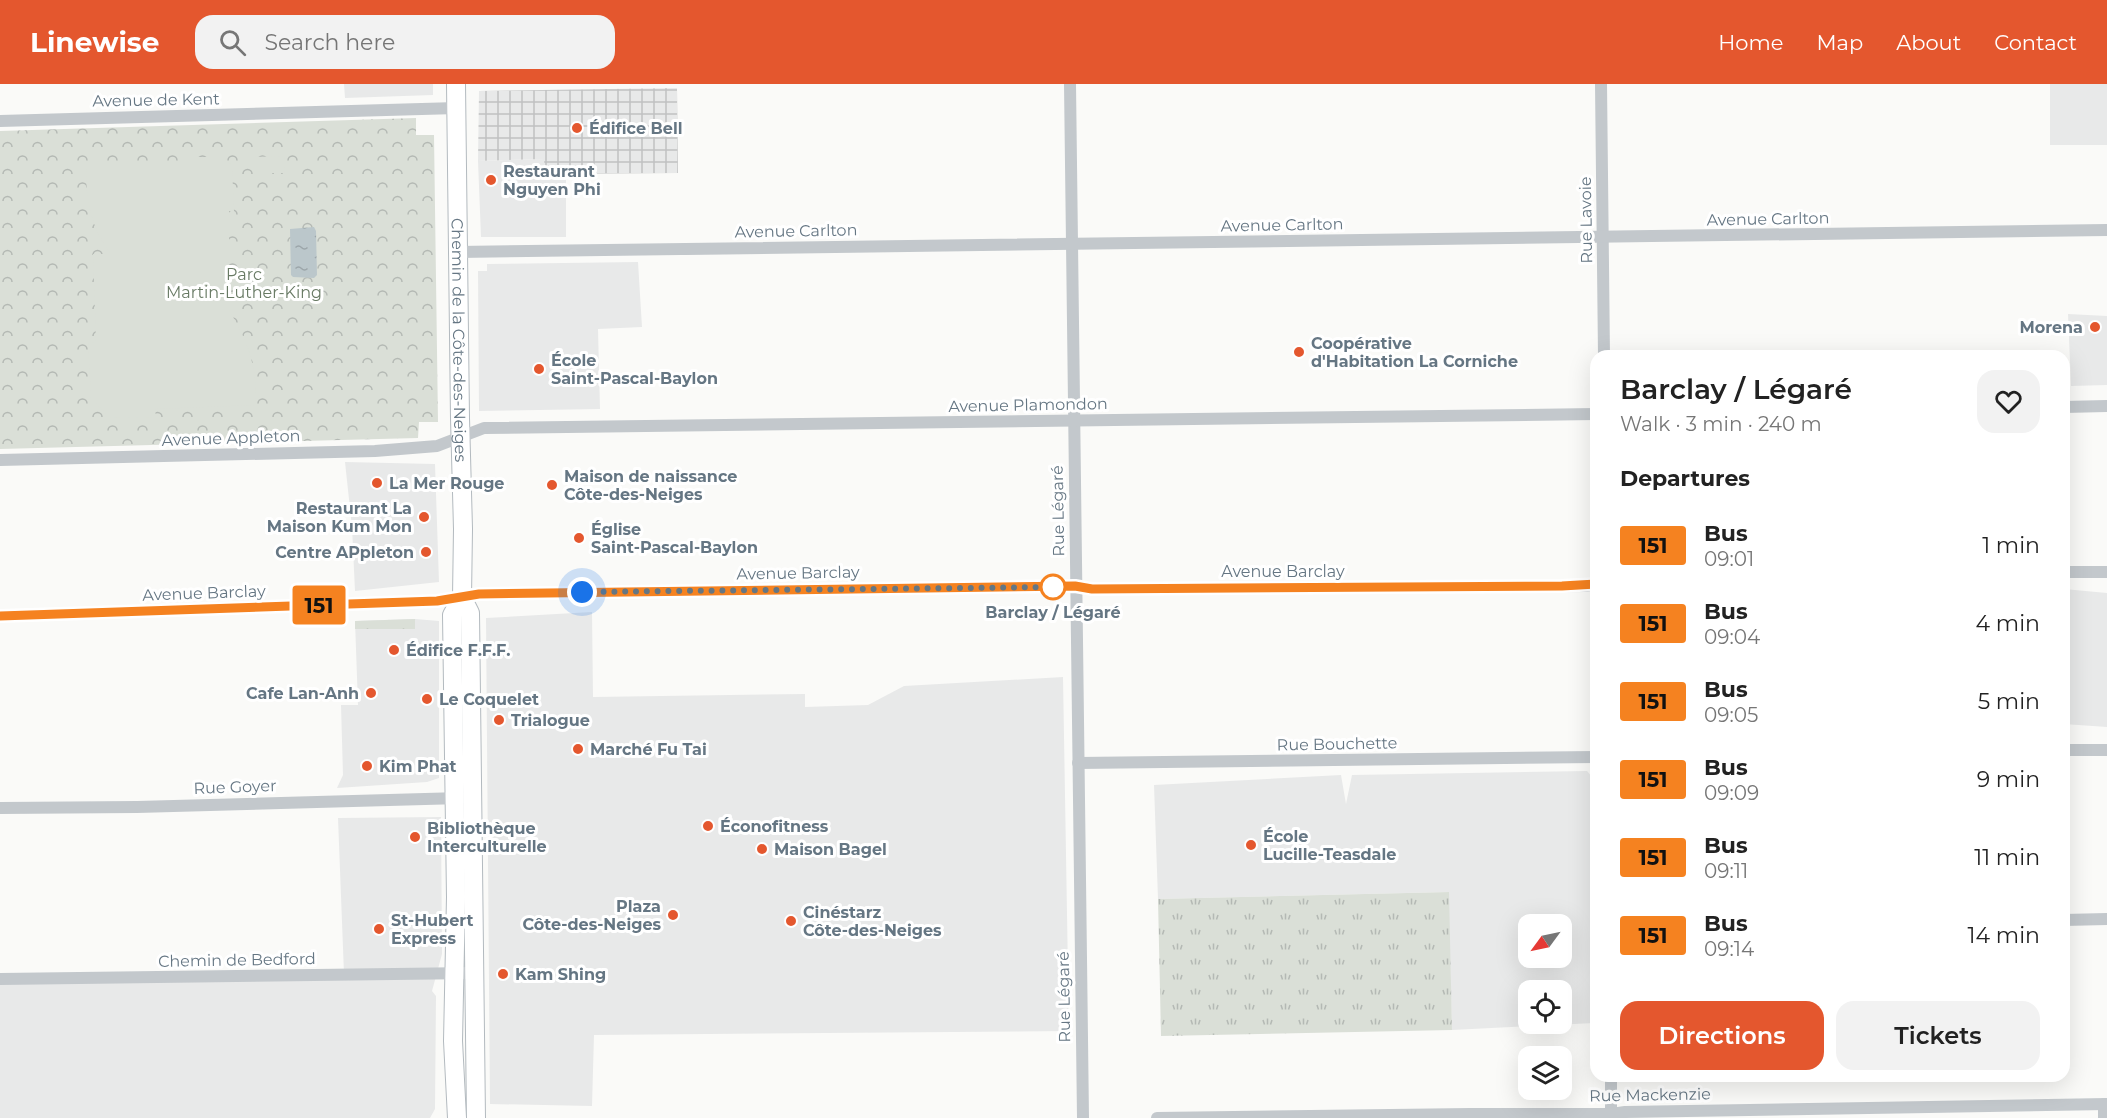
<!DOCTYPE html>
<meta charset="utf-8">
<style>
:root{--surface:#fff;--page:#f2f2f2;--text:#222;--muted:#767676;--accent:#e4572e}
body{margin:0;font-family:Montserrat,sans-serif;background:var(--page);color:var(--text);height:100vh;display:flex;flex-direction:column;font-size:22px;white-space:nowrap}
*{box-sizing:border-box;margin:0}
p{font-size:20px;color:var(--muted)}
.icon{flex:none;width:33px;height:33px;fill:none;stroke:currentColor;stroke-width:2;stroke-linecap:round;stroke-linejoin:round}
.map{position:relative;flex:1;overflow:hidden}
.panel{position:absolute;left:1590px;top:266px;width:480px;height:732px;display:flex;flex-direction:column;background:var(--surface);border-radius:18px;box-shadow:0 6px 24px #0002}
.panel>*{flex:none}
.badge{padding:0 12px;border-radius:4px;font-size:21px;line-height:39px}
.needle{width:39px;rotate:237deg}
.fabs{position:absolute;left:1518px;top:830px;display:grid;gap:12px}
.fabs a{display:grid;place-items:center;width:54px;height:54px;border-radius:12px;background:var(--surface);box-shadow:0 6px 24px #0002;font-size:30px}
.you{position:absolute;width:30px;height:30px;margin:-15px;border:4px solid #fff;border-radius:50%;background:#1a73e8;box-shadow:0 0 0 9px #1a73e833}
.map>.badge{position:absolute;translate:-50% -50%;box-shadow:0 0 0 3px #fff}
h2{padding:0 30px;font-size:22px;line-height:54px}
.round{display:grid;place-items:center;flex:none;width:63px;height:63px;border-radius:18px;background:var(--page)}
.overview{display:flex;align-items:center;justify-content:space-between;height:102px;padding:0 30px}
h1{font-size:28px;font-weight:600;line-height:45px}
.primary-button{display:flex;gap:12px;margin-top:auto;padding:12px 30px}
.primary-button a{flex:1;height:69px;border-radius:18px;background:var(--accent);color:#fff;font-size:24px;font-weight:600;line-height:69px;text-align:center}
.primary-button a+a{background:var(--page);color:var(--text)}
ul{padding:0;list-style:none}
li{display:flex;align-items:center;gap:18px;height:78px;padding:0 30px}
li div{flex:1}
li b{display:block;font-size:22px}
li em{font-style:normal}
li .badge{min-width:66px;font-weight:700;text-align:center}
header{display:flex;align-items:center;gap:36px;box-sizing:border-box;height:84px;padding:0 30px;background:var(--accent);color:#fff}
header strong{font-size:28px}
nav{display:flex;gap:33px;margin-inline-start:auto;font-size:21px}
.search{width:420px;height:54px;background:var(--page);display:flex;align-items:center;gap:15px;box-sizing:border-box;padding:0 21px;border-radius:18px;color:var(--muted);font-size:22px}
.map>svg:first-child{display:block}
.built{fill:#e8e9e9;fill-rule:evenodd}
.industrial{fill:url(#industrial-grid)}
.grass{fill:url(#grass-tufts)}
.forest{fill:url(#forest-crowns)}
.garden{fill:#dadfd7}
.water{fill:url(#water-ripples)}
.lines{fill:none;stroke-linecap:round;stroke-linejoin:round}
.secondary-casing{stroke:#b3babf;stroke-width:20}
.minor{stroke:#c3c8cc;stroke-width:12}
.secondary{stroke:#fff;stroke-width:18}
.line-casing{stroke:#fff;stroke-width:14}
.line{stroke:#f58220;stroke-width:9}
.walk{stroke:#657683;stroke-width:6;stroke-dasharray:0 10.8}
.poi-dot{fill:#e4572e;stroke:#fff;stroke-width:2}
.stop-dot{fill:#fff;stroke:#f58220;stroke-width:3}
.labels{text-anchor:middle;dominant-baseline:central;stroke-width:6;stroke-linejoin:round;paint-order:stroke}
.street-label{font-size:16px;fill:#657683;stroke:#fff}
.poi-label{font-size:16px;font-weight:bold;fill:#657683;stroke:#fff;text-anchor:start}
.park-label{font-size:16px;fill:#687a64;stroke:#fff}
.stop-label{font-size:16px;font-weight:bold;fill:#657683;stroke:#fff}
</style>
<header>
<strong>Linewise</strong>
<div class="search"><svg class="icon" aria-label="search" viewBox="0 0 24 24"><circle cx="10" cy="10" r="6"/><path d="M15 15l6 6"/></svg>Search here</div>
<nav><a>Home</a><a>Map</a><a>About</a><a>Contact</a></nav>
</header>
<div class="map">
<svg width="2107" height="1034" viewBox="0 0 2107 1034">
<defs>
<pattern id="industrial-grid" width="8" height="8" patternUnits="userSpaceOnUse" patternTransform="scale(1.5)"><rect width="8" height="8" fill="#e8e9e9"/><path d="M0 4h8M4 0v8" fill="none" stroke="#c0c1c2"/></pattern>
<pattern id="grass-tufts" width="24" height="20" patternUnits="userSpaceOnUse" patternTransform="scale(1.5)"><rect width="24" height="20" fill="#dadfd7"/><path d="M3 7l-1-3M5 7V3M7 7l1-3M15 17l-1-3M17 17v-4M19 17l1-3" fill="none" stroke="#b4b9b4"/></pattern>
<pattern id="forest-crowns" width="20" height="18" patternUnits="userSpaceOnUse" patternTransform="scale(1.5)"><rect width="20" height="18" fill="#dadfd7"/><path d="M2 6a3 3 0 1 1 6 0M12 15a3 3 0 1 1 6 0" fill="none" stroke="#b4b9b4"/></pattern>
<pattern id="water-ripples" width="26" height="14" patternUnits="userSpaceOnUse" patternTransform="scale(1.5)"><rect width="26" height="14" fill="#bbc7cb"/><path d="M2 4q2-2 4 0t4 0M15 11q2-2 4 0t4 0" fill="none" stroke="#9ca6aa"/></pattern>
</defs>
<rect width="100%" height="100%" fill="#fafaf8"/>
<g class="built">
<polygon points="344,0 433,0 433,11 345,14"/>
<rect x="2050" y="0" width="57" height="61"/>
<polygon points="545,75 545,90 566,91 566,153 481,153 478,77"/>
<polygon points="638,178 642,243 598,245 600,325 479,327 478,187 487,187 487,180"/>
<polygon points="2068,230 2107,232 2107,301 2071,302"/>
<polygon points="345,378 435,380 439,498 355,507 352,443"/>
<polygon points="2064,505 2107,509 2107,643 2064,640"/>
<polygon points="592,528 593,613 805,610 805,623 868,621 904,602 1063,593 1069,947 594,951 592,1022 490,1020 486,534"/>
<polygon points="415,535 439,537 439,694 427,698 337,704 343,691 341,621 358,621 355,537"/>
<path d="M1587,687L1593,694L1594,939L1452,946L1448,808L1158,815L1154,701L1341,691L1346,720L1352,691ZM1528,840H1562V873H1528ZM1528,906H1562V939H1528Z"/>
<polygon points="441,733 442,870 432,907 436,912 435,1025 430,1034 0,1034 0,895 344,890 338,734"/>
</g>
<polygon class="industrial" points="677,4 678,89 545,90 544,75 478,77 479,7"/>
<g class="grass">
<polygon points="415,535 415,545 355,545 355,537"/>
<polygon points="1449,808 1452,946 1161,952 1158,815"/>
</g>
<polygon class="forest" points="416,34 416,51 434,51 438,338 419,338 418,354 0,365 0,47"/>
<g class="garden">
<polygon points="284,72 285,89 254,89 254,73"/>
<path d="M184,73H224L232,82L234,127H229V222H226C246,251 259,285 255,321L156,325L155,333L111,334L91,315L88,259L96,258L93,170H111C89,140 86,116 86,80H184Z"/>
</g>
<polygon class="water" points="314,143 316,147 317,191 314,194 293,193 291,191 290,145"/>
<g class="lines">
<defs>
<g id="secondary">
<path id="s1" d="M456,0L460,334L463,445L462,513L452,531L456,813L453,957L457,1034"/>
<polyline points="462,513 470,529 476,1034"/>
</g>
</defs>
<use href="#secondary" class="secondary-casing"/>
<g class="minor">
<polyline points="1070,0 1083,1034"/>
<polyline points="1601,0 1604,272"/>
<polyline points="0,37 457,24"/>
<polyline points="458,168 2107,146"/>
<polyline points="2064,323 2107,322"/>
<polyline points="0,376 375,367 437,362 484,344 1596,330"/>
<polyline points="2064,488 2107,488"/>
<polyline points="0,532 437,517 479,510 1075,502 1092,505 1586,502 1596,500"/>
<polyline points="2064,666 2107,666"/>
<polyline points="1078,679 1596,673"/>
<polyline points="0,724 137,723 461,714"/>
<polyline points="2064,836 2107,835"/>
<polyline points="0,895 474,889"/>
<polyline points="1611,992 1611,1034"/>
<polyline points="2104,1020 2104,1034"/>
<polyline points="1157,1034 1470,1030 1611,1030 1625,1028 2107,1020"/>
</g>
<use href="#secondary" class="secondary"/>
</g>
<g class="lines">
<defs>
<polyline id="line" points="0,532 437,517 479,510 1075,502 1092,505 1562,502 1596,500"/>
</defs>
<use href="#line" class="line-casing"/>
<use href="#line" class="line"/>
<polyline class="walk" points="582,508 1057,503 1053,503"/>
</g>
<g class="poi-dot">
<circle cx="577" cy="44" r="6"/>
<circle cx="491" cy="96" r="6"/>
<circle cx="2095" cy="243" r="6"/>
<circle cx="1299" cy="268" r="6"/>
<circle cx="539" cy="285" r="6"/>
<circle cx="377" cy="399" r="6"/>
<circle cx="552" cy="401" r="6"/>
<circle cx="424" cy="433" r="6"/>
<circle cx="579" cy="454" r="6"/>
<circle cx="426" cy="468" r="6"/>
<circle cx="394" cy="566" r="6"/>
<circle cx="371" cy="609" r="6"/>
<circle cx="427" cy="615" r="6"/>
<circle cx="499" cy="636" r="6"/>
<circle cx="578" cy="665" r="6"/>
<circle cx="367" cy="682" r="6"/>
<circle cx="708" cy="742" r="6"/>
<circle cx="415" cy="753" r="6"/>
<circle cx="1251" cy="761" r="6"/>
<circle cx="762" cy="765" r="6"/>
<circle cx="673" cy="831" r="6"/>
<circle cx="791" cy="837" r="6"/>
<circle cx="379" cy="845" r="6"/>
<circle cx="503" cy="890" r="6"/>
</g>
<circle class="stop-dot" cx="1053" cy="503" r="12"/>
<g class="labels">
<g class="street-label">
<text transform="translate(156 16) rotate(-1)">Avenue de Kent</text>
<text transform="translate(1768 135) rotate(-1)">Avenue Carlton</text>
<text transform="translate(1586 136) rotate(-91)">Rue Lavoie</text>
<text transform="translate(1282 141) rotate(-1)">Avenue Carlton</text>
<text transform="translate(796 147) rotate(-1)">Avenue Carlton</text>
<text stroke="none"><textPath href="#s1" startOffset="256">Chemin de la Côte-des-Neiges</textPath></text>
<text transform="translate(1028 321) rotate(-1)">Avenue Plamondon</text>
<text transform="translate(231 354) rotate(-2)">Avenue Appleton</text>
<text transform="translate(1058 427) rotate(-91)">Rue Légaré</text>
<text x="1283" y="487">Avenue Barclay</text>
<text transform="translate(798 489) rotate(-1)">Avenue Barclay</text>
<text transform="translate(204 509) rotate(-2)">Avenue Barclay</text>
<text transform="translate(1337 660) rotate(-1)">Rue Bouchette</text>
<text transform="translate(235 703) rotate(-2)">Rue Goyer</text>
<text transform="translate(237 876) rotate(-1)">Chemin de Bedford</text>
<text transform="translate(1064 913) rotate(-91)">Rue Légaré</text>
<text transform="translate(1650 1011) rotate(-1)">Rue Mackenzie</text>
</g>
<g class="poi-label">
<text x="589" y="44">Édifice Bell</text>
<text x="503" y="87">Restaurant<tspan x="503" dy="18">Nguyen Phi</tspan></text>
<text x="2083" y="243" text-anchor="end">Morena</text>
<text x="1311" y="259">Coopérative<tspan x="1311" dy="18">d'Habitation La Corniche</tspan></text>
<text x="551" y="276">École<tspan x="551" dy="18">Saint-Pascal-Baylon</tspan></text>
<text x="564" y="392">Maison de naissance<tspan x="564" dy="18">Côte-des-Neiges</tspan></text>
<text x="389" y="399">La Mer Rouge</text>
<text x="412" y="424" text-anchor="end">Restaurant La<tspan x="412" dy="18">Maison Kum Mon</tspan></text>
<text x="591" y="445">Église<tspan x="591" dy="18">Saint-Pascal-Baylon</tspan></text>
<text x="414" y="468" text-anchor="end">Centre APpleton</text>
<text x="406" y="566">Édifice F.F.F.</text>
<text x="359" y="609" text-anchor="end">Cafe Lan-Anh</text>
<text x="439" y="615">Le Coquelet</text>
<text x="511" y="636">Trialogue</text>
<text x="590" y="665">Marché Fu Tai</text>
<text x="379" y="682">Kim Phat</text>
<text x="720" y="742">Éconofitness</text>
<text x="427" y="744">Bibliothèque<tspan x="427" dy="18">Interculturelle</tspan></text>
<text x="1263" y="752">École<tspan x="1263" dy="18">Lucille-Teasdale</tspan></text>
<text x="774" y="765">Maison Bagel</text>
<text x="661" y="822" text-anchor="end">Plaza<tspan x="661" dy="18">Côte-des-Neiges</tspan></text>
<text x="803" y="828">Cinéstarz<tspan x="803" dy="18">Côte-des-Neiges</tspan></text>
<text x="391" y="836">St-Hubert<tspan x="391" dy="18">Express</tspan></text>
<text x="515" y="890">Kam Shing</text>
</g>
<g class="park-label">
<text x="244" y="190">Parc<tspan x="244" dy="18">Martin-Luther-King</tspan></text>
</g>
<g class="stop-label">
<text x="1053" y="528">Barclay / Légaré</text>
</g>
</g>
</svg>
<div class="fabs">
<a><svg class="needle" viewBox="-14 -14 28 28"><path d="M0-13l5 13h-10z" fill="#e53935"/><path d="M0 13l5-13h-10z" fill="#767676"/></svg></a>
<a><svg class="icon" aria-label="locate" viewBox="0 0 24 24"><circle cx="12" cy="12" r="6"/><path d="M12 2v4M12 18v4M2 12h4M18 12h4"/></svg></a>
<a><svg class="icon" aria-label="layers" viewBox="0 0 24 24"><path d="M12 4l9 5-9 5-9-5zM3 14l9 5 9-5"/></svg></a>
</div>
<div class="you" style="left:582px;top:508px"></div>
<b class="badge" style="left:319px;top:521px;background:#f58220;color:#111">151</b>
<section class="panel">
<div class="overview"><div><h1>Barclay / Légaré</h1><p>Walk · 3 min · 240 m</p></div><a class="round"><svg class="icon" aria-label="heart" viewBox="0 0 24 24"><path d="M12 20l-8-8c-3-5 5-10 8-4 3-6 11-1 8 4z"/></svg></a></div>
<h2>Departures</h2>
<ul>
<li><span class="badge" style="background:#f58220;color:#111">151</span><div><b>Bus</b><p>09:01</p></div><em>1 min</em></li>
<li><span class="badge" style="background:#f58220;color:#111">151</span><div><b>Bus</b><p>09:04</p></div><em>4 min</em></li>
<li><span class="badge" style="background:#f58220;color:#111">151</span><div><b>Bus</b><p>09:05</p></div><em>5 min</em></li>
<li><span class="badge" style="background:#f58220;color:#111">151</span><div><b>Bus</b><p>09:09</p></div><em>9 min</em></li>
<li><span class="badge" style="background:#f58220;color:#111">151</span><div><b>Bus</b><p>09:11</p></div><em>11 min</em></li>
<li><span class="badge" style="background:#f58220;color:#111">151</span><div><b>Bus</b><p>09:14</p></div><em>14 min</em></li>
</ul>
<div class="primary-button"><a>Directions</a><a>Tickets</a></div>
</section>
</div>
